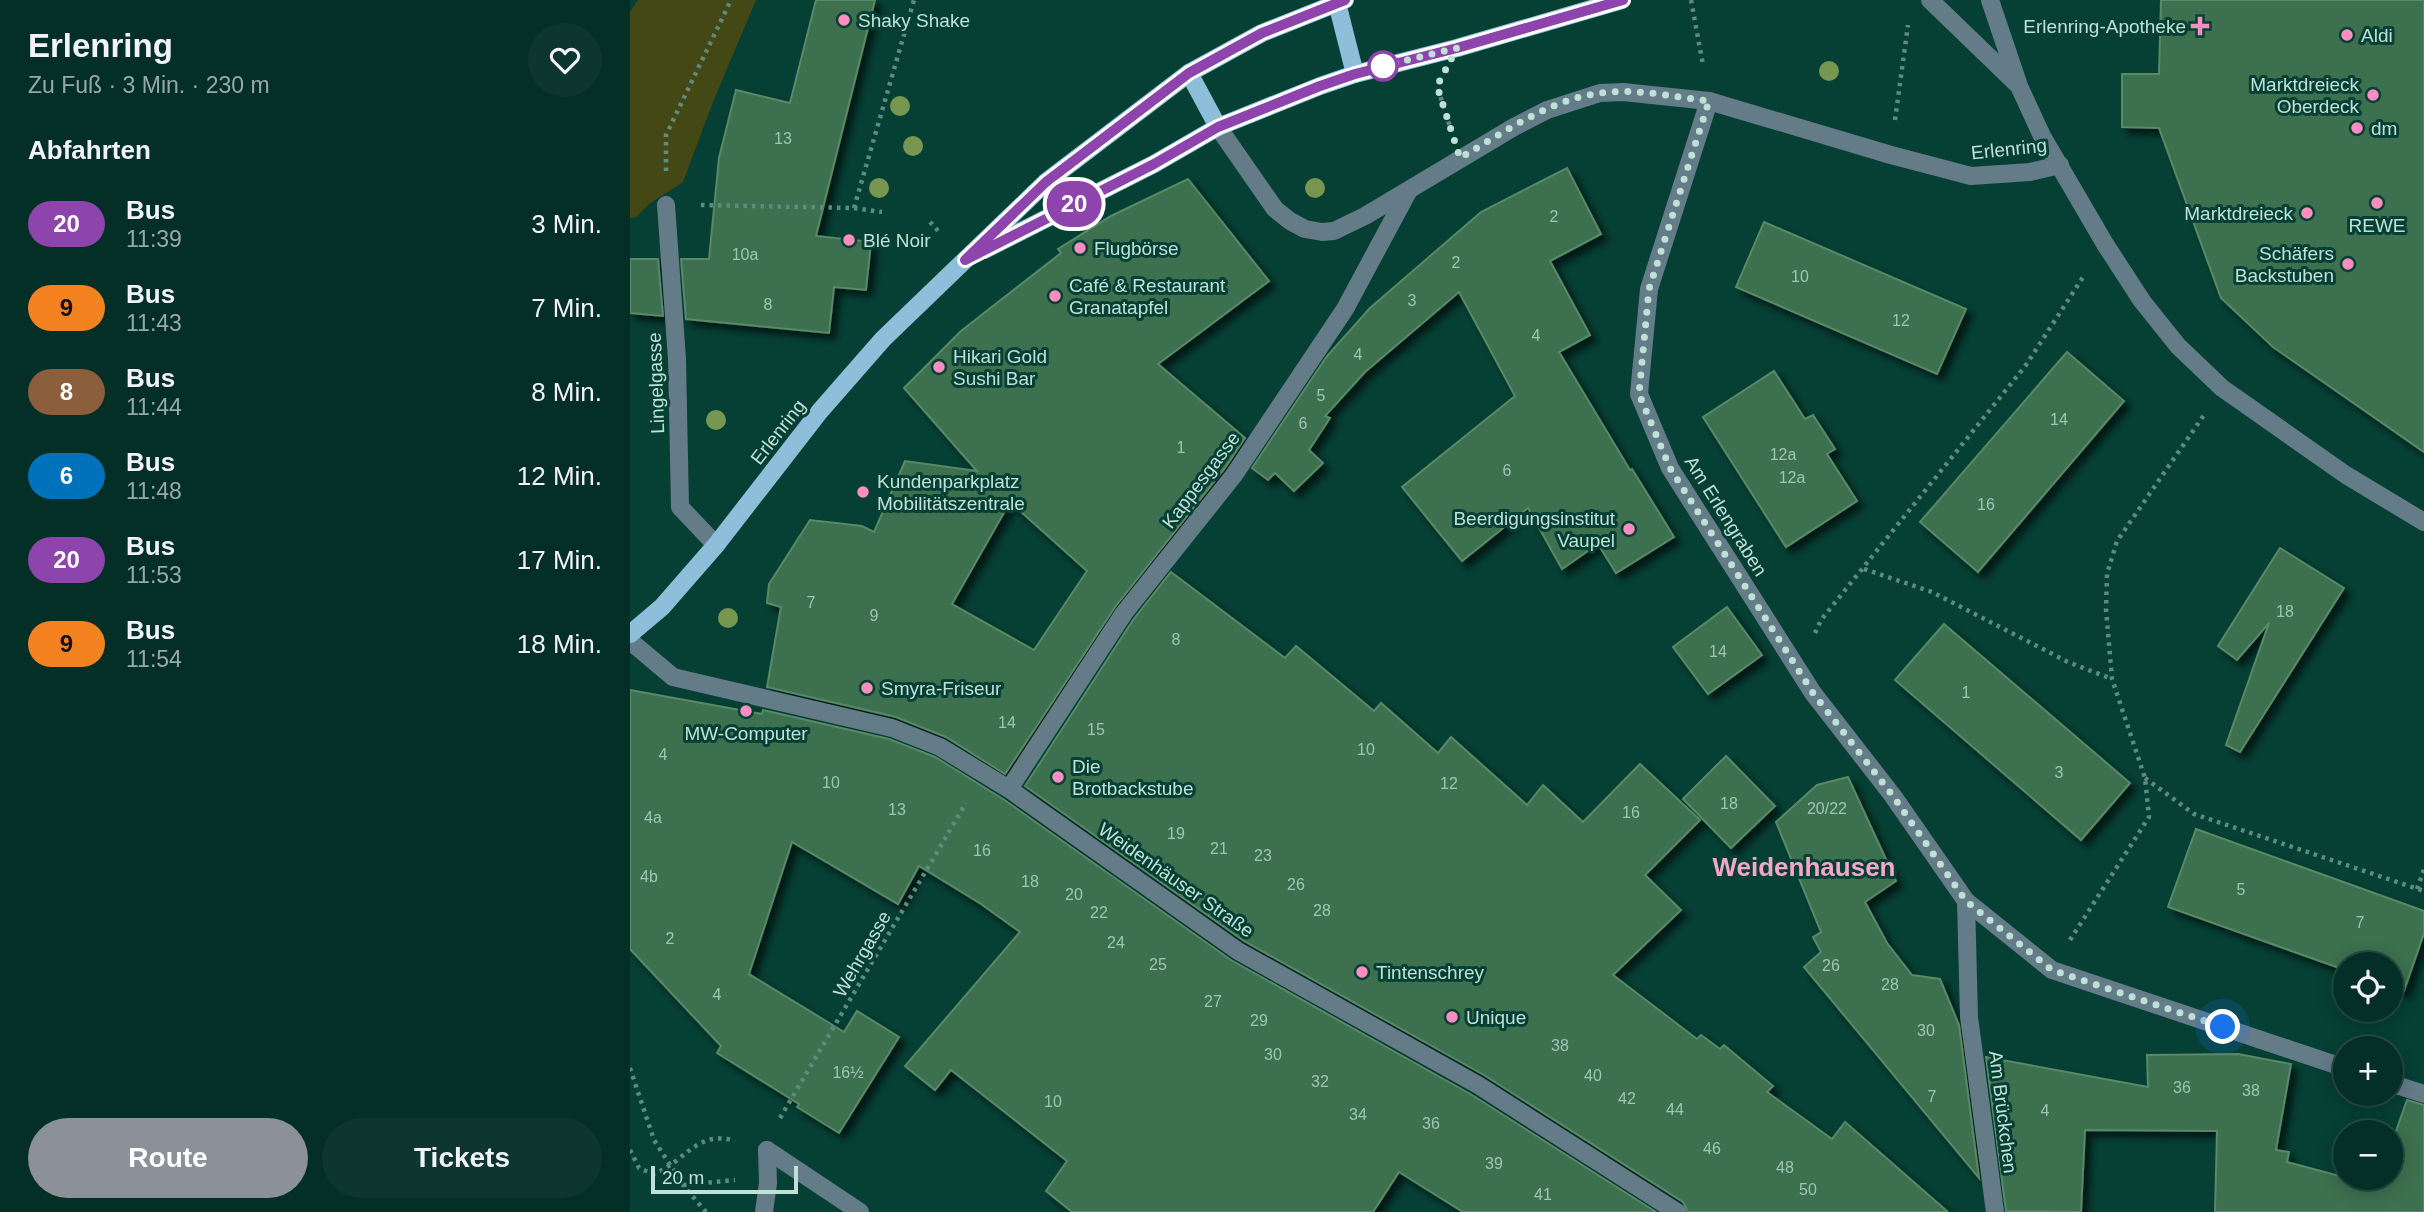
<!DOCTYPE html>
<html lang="de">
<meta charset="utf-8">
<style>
:root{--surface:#042f26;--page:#0d372e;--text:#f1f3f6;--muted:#97a9a7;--line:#254a43;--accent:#8c9099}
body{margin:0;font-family:Helvetica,sans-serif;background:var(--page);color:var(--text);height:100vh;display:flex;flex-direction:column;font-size:26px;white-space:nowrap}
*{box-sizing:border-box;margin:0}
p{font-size:23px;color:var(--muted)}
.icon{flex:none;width:38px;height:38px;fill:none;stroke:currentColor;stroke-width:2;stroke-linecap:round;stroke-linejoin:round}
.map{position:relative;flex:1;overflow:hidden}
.drawer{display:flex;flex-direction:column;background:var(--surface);width:630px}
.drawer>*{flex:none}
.badge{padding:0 14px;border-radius:23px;font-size:24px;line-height:46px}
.controls{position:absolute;left:1703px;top:952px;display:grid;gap:14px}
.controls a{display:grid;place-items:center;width:70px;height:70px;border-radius:50%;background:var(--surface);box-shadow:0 4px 18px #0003,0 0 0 2px var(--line);font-size:35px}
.scale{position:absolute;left:21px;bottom:18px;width:147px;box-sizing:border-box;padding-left:7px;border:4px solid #bfe0d5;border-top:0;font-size:19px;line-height:24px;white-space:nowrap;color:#bfe0d5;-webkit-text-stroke:5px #063f33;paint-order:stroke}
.you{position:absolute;width:35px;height:35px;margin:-18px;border:5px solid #fff;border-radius:50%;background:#1a73e8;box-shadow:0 0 0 10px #1a73e833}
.map>.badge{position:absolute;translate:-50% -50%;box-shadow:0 0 0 4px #fff}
h2{padding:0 28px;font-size:26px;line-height:63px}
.round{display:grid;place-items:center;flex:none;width:74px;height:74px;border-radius:37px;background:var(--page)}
.overview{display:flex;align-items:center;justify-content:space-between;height:119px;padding:0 28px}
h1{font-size:33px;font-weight:600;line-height:52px}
.button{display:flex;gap:14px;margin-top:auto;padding:14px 28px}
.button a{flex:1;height:80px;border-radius:42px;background:var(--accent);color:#fff;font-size:28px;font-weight:600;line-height:80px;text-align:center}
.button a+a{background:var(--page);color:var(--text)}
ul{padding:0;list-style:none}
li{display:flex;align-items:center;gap:21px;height:84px;padding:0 28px}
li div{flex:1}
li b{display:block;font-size:26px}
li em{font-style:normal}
li .badge{min-width:77px;font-weight:700;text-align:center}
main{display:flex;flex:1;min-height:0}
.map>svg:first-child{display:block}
.green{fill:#444814}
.building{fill:#3e6f4f;stroke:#588967;stroke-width:2;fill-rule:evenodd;filter:url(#shadow)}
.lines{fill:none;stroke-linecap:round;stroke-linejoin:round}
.path{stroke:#5d8b7f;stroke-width:4.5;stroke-dasharray:3.5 5;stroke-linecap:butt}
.minor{stroke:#647b88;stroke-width:18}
.major{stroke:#8ebfda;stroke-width:18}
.tree{fill:#779750}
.line-casing{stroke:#fff;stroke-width:16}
.line{stroke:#8e44ad;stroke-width:10}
.walk{stroke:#bfe0d5;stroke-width:7;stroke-dasharray:0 12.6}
.poi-dot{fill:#fd8ebf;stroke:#063f33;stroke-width:2.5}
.stop-dot{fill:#fff;stroke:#8e44ad;stroke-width:3.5}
.labels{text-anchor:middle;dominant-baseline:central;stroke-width:6;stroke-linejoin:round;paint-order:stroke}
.number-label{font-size:16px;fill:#9fc4b4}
.poi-label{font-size:19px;fill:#bfe0d5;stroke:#063f33;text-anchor:start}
.street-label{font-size:19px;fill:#bfe0d5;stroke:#063f33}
.district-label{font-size:26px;font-weight:bold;fill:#f6a7c7;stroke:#063f33}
</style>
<main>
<section class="drawer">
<div class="overview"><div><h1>Erlenring</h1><p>Zu Fuß · 3 Min. · 230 m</p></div><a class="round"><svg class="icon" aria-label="heart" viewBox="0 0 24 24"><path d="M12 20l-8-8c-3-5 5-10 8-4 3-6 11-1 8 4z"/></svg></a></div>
<h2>Abfahrten</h2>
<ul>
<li><span class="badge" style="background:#8e44ad;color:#fff">20</span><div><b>Bus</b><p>11:39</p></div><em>3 Min.</em></li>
<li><span class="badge" style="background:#f58220;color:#111">9</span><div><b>Bus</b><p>11:43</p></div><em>7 Min.</em></li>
<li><span class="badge" style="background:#8b5e3c;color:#fff">8</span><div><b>Bus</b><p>11:44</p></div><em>8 Min.</em></li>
<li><span class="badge" style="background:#0072bc;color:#fff">6</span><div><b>Bus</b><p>11:48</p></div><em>12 Min.</em></li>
<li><span class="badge" style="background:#8e44ad;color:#fff">20</span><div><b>Bus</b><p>11:53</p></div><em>17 Min.</em></li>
<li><span class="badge" style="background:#f58220;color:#111">9</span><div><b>Bus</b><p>11:54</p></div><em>18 Min.</em></li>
</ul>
<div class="button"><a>Route</a><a>Tickets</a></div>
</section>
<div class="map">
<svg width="1794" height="1212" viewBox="0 0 1794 1212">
<defs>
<filter id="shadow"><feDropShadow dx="6" dy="6" stdDeviation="3.5" flood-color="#0009"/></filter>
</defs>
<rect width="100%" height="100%" fill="#063f33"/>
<polygon class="green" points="8,0 126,0 83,102 53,182 19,204 6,217 0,218 0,12"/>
<g class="building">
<polygon points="186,0 245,0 186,236 241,242 236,290 204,287 199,333 56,319 51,259 79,259 89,158 106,90 160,103"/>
<polygon points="1531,0 1794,0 1794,452 1643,347 1591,298 1529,128 1492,127 1492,74 1529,74"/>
<polygon points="937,168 971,234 920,261 960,335 929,352 1000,470 1002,469 1044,537 986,573 968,544 932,569 898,508 832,561 772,487 885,396 829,292 735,372 695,416 700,418 679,450 693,463 664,491 645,473 638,480 622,468 697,356 740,308 851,212"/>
<path d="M558,179L639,281L528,364L615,438L595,468L485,607L375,774L316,737L266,717L137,687L151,607L137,603L139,584L180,520L232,526L244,532L275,461L347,471L274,388L331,331L431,253L428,249L481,216ZM380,502L457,571L404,650L322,604Z"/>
<polygon points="1134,222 1336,309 1307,374 1106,287"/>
<polygon points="0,259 28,259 33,316 0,313"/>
<polygon points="1437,352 1494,401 1348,572 1290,522"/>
<polygon points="1144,371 1175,419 1183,415 1205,449 1197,454 1227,501 1156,547 1073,417"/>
<polygon points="1650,548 1714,588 1610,752 1596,745 1639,623 1607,660 1588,646"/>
<polygon points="541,572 655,658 666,646 744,711 751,703 808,753 821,737 897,805 913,785 953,822 1010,764 1070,820 1015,875 1051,910 983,975 1067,1039 1071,1035 1090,1049 1094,1045 1143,1086 1137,1092 1202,1139 1215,1122 1318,1212 1058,1212 1053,1202 854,1075 614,941 395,786 503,620"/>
<polygon points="1097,607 1132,655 1078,694 1043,647"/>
<polygon points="1314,624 1500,783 1451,840 1265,680"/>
<polygon points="0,690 132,714 133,710 259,739 305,757 373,799 601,960 842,1095 1026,1212 833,1212 769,1172 743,1212 442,1212 416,1191 437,1161 321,1070 305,1090 275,1066 390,932 351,904 289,866 268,904 162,842 119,974 214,1032 227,1011 269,1037 209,1133 167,1107 169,1104 87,1053 91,1046 0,949"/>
<polygon points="1096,756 1145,806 1101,848 1053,799"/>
<polygon points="1218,777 1266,881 1235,902 1257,943 1282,975 1310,979 1329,1025 1349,1178 1174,967 1191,952 1183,937 1191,932 1146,822 1187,785"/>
<polygon points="1566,829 1794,911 1794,933 1774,991 1760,986 1760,964 1715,964 1715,970 1538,907"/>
<polygon points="1608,1054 1661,1064 1646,1150 1659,1152 1657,1162 1747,1186 1750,1178 1760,1178 1760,1148 1777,1100 1794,1105 1794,1212 1585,1212 1587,1131 1455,1130 1451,1212 1376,1211 1356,1057 1518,1087 1517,1055"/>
</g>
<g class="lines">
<g class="path">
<polyline points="1061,0 1073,65"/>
<polyline points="808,89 820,127"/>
<polyline points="1265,120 1278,25"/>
<polyline points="36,171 36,135 101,0"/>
<polyline points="71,205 224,208 284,0"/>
<polyline points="224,208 252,212"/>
<polyline points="300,222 311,234"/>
<polyline points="1234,569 1302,592 1438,662 1482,679"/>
<polyline points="1185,633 1191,620 1396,365 1455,274"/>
<polyline points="1515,778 1564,814 1794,891"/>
<polyline points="1787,889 1794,869"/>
<polyline points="1440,940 1519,817 1515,778 1482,679 1476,609 1477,574 1487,541 1574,415"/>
<polyline points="0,1068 24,1140 53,1185 76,1212"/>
<polyline points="150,1118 336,803"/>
<path d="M0,1150L9,1168L23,1174C55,1163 66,1129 105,1141"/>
<polyline points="53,1185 105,1180"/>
</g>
<g class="minor">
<polyline points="1300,0 1387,84"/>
<polyline points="1360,0 1389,86 1412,136 1475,244 1512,301 1548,346 1592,388 1716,475 1794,522"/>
<polyline points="1079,101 1019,289 1009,394 1040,468 1183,693 1263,796 1336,901 1422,970 1715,1068"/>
<polyline points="588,127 645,209 660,221 675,229 692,232 704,231 735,216 884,127 917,110 970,93 993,92 1079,101 1261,155 1341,176 1400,172 1430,165"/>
<polyline points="36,205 47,359 50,507 86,545"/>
<polyline points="0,641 43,677 262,728 310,747 379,789 608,951 848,1085 1047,1212"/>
<polyline points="379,789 494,613 604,475 715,309 779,190"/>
<polyline points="1336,901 1339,1017 1365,1212"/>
<polyline points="1760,1083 1794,1094"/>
<polyline points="137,1150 230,1212"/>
<polyline points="134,1212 138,1183 137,1150"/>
</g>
<g class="major">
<polyline points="707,3 725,74"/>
<polyline points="559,73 588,127"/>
<polyline points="354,250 524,164 588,127 690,86 725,74 827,48 992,0"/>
<polyline points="0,634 32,607 86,545 190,411 253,339 416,182 559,73 632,33 715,0"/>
</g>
</g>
<g class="tree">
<circle cx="1199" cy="71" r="10"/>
<circle cx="270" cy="106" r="10"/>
<circle cx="283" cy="146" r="10"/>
<circle cx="249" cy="188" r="10"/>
<circle cx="685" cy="188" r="10"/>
<circle cx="86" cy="420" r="10"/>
<circle cx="98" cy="618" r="10"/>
</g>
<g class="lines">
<defs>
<polyline id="line" points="715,0 632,33 559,73 416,182 335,260 524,164 588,127 690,86 725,74 827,48 993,0"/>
</defs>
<use href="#line" class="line-casing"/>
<use href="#line" class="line"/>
<path class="walk" d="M753,66L827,48L807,86L830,158C873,133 920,99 971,93C1006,88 1045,97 1079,101L1019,289L1009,394L1040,468L1183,693L1263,796L1336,901L1422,970L1593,1027"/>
</g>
<g class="poi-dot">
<circle cx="214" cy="20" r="7"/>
<path d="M1566.5 15.5h7v7h7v7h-7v7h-7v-7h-7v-7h7z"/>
<circle cx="1717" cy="35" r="7"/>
<circle cx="1743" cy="95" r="7"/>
<circle cx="1727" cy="128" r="7"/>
<circle cx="1747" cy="203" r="7"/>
<circle cx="1677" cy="213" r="7"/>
<circle cx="219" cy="240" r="7"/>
<circle cx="450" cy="248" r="7"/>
<circle cx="1718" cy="264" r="7"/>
<circle cx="425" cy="296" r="7"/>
<circle cx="309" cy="367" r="7"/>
<circle cx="233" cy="492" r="7"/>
<circle cx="999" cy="529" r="7"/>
<circle cx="237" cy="688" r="7"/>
<circle cx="116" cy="711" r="7"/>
<circle cx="428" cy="777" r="7"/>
<circle cx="732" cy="972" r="7"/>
<circle cx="822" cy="1017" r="7"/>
</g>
<circle class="stop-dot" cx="753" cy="66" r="14"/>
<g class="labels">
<g class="number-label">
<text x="153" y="138">13</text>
<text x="924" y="216">2</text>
<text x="115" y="254">10a</text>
<text x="826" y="262">2</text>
<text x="1170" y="276">10</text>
<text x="782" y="300">3</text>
<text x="138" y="304">8</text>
<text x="1271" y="320">12</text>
<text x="906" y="335">4</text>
<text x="728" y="354">4</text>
<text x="691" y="395">5</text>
<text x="1429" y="419">14</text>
<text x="673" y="423">6</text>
<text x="551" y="447">1</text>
<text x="1153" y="454">12a</text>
<text x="877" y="470">6</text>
<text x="1162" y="477">12a</text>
<text x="1356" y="504">16</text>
<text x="181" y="602">7</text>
<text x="1655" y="611">18</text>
<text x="244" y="615">9</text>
<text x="546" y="639">8</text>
<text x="1088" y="651">14</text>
<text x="1336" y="692">1</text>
<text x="377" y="722">14</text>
<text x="466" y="729">15</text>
<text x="736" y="749">10</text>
<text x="33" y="754">4</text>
<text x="1429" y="772">3</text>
<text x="201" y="782">10</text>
<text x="819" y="783">12</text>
<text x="1099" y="803">18</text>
<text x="1197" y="808">20/22</text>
<text x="267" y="809">13</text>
<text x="1001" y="812">16</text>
<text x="23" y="817">4a</text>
<text x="546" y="833">19</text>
<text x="589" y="848">21</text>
<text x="352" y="850">16</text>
<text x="633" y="855">23</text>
<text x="19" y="876">4b</text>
<text x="400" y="881">18</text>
<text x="666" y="884">26</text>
<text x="1611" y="889">5</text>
<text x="444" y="894">20</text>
<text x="692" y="910">28</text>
<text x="469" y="912">22</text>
<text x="1730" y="922">7</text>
<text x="40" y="938">2</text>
<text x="486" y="942">24</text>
<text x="528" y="964">25</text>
<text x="1201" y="965">26</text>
<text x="1260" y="984">28</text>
<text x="87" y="994">4</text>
<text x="583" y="1001">27</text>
<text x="629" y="1020">29</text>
<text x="1296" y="1030">30</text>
<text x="930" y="1045">38</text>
<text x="643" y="1054">30</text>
<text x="218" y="1072">16½</text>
<text x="963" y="1075">40</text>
<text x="690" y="1081">32</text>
<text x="1552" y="1087">36</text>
<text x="1621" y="1090">38</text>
<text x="1302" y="1096">7</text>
<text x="997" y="1098">42</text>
<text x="423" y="1101">10</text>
<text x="1045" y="1109">44</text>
<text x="1415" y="1110">4</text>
<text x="728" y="1114">34</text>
<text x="801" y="1123">36</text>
<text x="1082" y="1148">46</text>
<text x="864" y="1163">39</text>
<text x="1155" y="1167">48</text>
<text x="1178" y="1189">50</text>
<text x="913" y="1194">41</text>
</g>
<g class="poi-label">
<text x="228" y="20">Shaky Shake</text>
<text x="1556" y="26" text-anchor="end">Erlenring-Apotheke</text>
<text x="1731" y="35">Aldi</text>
<text x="1729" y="84" text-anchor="end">Marktdreieck<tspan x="1729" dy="22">Oberdeck</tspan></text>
<text x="1741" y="128">dm</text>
<text x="1663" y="213" text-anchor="end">Marktdreieck</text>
<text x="1747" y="225" text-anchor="middle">REWE</text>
<text x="233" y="240">Blé Noir</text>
<text x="464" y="248">Flugbörse</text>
<text x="1704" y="253" text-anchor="end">Schäfers<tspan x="1704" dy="22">Backstuben</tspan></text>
<text x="439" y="285">Café &amp; Restaurant<tspan x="439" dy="22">Granatapfel</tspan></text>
<text x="323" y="356">Hikari Gold<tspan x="323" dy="22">Sushi Bar</tspan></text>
<text x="247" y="481">Kundenparkplatz<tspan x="247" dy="22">Mobilitätszentrale</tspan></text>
<text x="985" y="518" text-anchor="end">Beerdigungsinstitut<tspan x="985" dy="22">Vaupel</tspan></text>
<text x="251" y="688">Smyra-Friseur</text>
<text x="116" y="733" text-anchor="middle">MW-Computer</text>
<text x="442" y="766">Die<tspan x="442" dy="22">Brotbackstube</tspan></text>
<text x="746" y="972">Tintenschrey</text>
<text x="836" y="1017">Unique</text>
</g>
<g class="street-label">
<text transform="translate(1379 149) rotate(-6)">Erlenring</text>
<text transform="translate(26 383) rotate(-92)">Lingelgasse</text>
<text transform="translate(148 432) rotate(-52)">Erlenring</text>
<text transform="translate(571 480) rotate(-53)">Kappesgasse</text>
<text transform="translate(1096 516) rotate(58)">Am Erlengraben</text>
<text transform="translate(546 880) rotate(35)">Weidenhäuser Straße</text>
<text transform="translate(232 954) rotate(-60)">Wehrgasse</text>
<text transform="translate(1373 1112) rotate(83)">Am Brückchen</text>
</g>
<g class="district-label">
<text x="1174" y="867">Weidenhausen</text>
</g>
</g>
</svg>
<div class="controls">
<a><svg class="icon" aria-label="locate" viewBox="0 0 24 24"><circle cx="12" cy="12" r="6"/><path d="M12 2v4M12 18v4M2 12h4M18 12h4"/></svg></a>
<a>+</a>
<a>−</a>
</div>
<div class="scale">20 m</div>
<div class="you" style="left:1593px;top:1027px"></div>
<b class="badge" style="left:444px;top:204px;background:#8e44ad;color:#fff">20</b>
</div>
</main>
